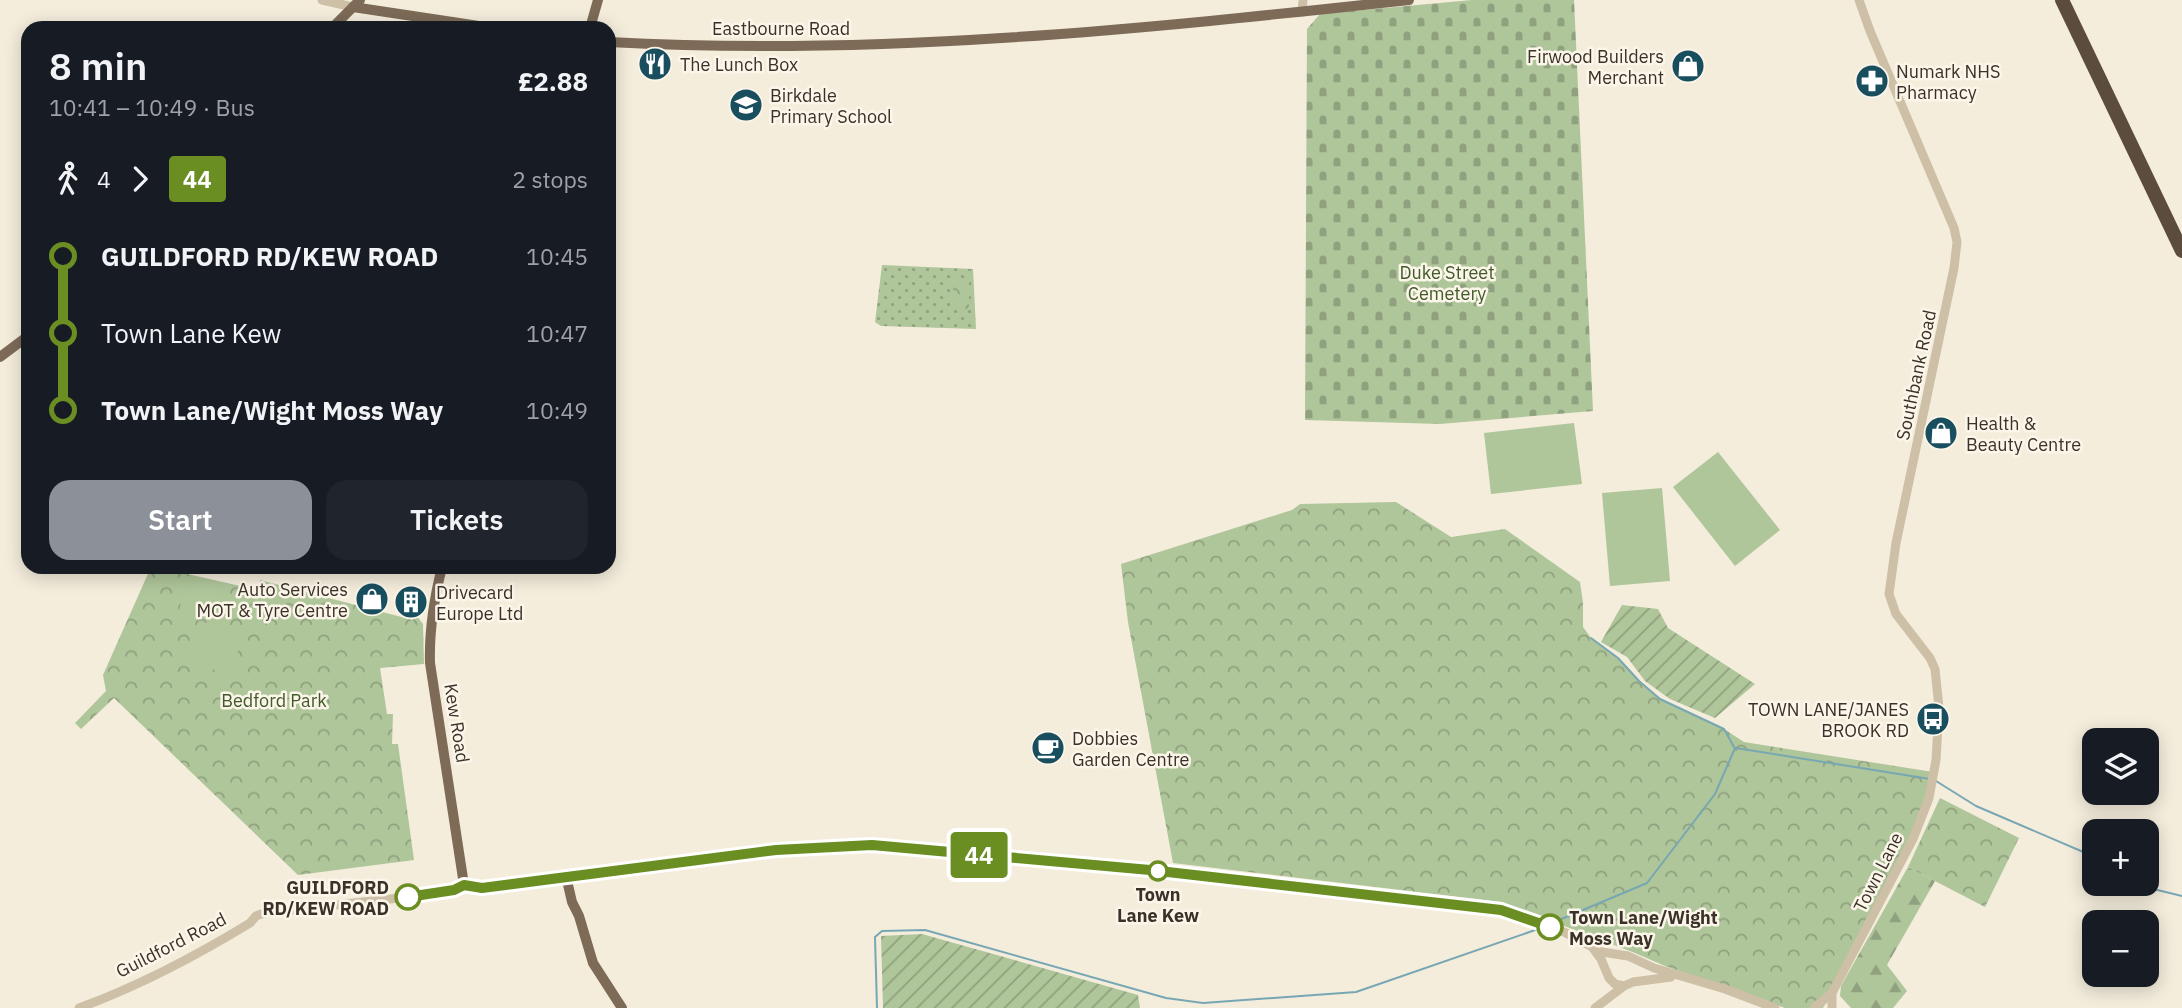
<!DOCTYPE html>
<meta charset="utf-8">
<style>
:root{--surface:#171b24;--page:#20242c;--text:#f1f3f6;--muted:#9ea1a6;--accent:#8c9099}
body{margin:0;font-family:"IBM Plex Sans",sans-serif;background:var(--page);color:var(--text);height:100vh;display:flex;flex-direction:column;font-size:26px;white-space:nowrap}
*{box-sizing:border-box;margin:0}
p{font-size:23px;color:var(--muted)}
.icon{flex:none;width:38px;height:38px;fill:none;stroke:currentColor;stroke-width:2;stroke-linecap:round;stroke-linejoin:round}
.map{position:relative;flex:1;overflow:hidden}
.details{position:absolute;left:21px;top:21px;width:595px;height:553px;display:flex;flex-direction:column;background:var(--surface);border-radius:21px;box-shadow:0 4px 18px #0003}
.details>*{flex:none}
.badge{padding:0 14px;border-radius:5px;font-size:24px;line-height:46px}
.controls{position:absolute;left:2082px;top:728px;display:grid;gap:14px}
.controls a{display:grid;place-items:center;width:77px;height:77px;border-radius:14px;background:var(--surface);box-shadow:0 4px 18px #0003;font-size:35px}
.map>.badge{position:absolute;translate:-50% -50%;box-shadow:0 0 0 4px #fff}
.legs{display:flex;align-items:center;gap:10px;height:77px;padding:0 28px;font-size:23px}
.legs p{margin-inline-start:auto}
.summary{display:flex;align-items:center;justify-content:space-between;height:119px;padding:0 28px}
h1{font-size:38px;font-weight:600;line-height:52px}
.button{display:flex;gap:14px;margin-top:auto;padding:14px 28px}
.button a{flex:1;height:80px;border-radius:21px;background:var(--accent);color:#fff;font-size:28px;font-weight:600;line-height:80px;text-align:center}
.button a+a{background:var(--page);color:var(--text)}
ul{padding:0 28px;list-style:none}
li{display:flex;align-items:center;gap:24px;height:77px;font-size:26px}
li i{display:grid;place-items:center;width:10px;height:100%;margin:0 9px;background:currentColor}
li i::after{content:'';width:18px;height:18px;margin:-9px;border:5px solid;border-radius:50%;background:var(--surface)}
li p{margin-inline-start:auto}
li:first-child i{background:linear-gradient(#0000 50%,currentColor 0)}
li:last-child i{background:linear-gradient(currentColor 50%,#0000 0)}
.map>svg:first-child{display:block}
.grass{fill:url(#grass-dots)}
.forest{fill:url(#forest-firs)}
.cemetery{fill:url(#cemetery-stones)}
.park{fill:url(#park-crowns)}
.garden{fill:url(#garden-furrows)}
.pitch{fill:#afc59a}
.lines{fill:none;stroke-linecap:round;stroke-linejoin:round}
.stream{stroke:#78a7b4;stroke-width:2}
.minor{stroke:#cebfa7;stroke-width:9}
.major{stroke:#7d6b58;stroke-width:10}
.highway{stroke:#5b4c3e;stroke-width:14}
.line-1-casing{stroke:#fff;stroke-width:16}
.line-1{stroke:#6b8e23;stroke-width:10}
.stop-1-dot{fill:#fff;stroke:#6b8e23;stroke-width:3.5}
.labels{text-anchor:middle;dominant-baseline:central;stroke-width:5;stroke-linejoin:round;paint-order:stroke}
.street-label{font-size:18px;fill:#3a3128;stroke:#fbf6e9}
.poi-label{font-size:18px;fill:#3a3128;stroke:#fbf6e9;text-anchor:start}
.park-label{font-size:18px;fill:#405a29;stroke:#fbf6e9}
.stop-label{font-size:18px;font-weight:bold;fill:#3a3128;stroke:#fbf6e9;text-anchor:end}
</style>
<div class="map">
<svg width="2182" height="1008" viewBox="0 0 2182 1008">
<defs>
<pattern id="grass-dots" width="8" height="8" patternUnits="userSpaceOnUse" patternTransform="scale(1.75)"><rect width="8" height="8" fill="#afc59a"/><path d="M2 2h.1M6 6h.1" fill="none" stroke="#8fa17e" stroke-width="1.8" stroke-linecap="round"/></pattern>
<pattern id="forest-firs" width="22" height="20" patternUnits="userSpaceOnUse" patternTransform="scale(1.75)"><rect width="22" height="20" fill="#afc59a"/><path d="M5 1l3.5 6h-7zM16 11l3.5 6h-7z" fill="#8fa17e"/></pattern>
<pattern id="cemetery-stones" width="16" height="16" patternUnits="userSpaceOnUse" patternTransform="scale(1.75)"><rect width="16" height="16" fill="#afc59a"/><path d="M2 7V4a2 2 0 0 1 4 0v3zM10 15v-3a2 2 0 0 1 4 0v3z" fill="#8fa17e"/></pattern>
<pattern id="park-crowns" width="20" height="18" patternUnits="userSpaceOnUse" patternTransform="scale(1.75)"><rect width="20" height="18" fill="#afc59a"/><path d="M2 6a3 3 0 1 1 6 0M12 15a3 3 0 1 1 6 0" fill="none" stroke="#8fa17e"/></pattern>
<pattern id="garden-furrows" width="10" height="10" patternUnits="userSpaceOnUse" patternTransform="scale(1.75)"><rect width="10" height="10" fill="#afc59a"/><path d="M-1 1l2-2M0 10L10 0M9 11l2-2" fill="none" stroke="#8fa17e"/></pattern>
</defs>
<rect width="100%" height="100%" fill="#f4eddc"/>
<polygon class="grass" points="882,265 973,269 976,329 881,326 875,322"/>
<polygon class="forest" points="1908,867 1935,881 1887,965 1907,991 1893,1008 1851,1008 1840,996 1841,986"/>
<polygon class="cemetery" points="1472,0 1574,0 1593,411 1440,424 1305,420 1307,29 1320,14"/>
<g class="park">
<rect x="953" y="281" width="16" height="28"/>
<polygon points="1396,502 1451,537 1505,529 1580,582 1583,603 1583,627 1591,638 1618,658 1639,681 1660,699 1724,729 1744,742 1933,772 1929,798 1823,1008 1785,1008 1665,966 1635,953 1502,902 1173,863 1128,622 1121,564 1292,510 1300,504"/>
<polygon points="151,567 184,567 183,573 258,590 260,580 413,620 413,611 423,624 424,664 380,668 387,714 393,714 392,744 398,744 414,860 298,875 114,698 81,729 75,723 106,691 103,675"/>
<polygon points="1940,798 2019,838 1985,907 1908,867"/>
</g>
<g class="garden">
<polygon points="1622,605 1658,609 1668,628 1755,684 1715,718 1670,699 1645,681 1627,657 1601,642"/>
<polygon points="922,934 1138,995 1140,1008 883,1008 881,936"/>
</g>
<g class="pitch">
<polygon points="1574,423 1582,484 1491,494 1484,433"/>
<polygon points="1718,452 1780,530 1735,566 1673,487"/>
<polygon points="1662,488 1670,581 1610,586 1602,493"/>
<polygon points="188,576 223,585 214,620 179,611"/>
<polygon points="199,621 242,631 233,674 189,664"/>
</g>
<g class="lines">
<g class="stream">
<polyline points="1591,638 1618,658 1639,681 1660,699 1724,729 1734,747"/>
<polyline points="1736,748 1930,779"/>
<polyline points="1936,781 1976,806 2095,857"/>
<polyline points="2133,884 2182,896"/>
<polyline points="1552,923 1647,883 1715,794 1735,748"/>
<polyline points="877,1008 875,937 882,931 925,930 1166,998 1203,1003 1356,992 1541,928"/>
</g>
<g class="minor">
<polyline points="322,0 353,7"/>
<polyline points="1302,12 1303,0"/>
<polyline points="566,876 776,850 872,845 1156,871 1501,910 1564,932 1602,952 1628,956 1654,968 1725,989 1775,1008"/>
<polyline points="1593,948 1601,959 1609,978 1615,984 1624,986 1633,982 1671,977"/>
<polyline points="1815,1007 1832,993 1913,839 1929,798 1936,760 1939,708 1935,669 1930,658 1896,614 1889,594 1896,543 1954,268 1957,242 1954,228 1870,31 1859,0"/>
<path d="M79,1008C139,986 196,956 250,923L256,916L264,913L408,897L454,890L464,885"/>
<polyline points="1595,1008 1624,986"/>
<polyline points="1832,1008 1832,993"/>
</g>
<g class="major">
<polyline points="353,7 492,28"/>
<polyline points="332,28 360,0"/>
<polyline points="590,28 598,0"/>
<path d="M609,42C876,57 1144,29 1409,0"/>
<polyline points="0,357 28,336"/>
<path d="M442,567C434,599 429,630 430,663L464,885L482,888L566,876L572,902L579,916L593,963L622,1008"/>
</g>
<polyline class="highway" points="2062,0 2182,251"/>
</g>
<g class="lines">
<defs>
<polyline id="line-1" points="408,897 454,890 464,885 482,888 776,850 872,845 1150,870 1501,910 1550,927"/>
</defs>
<use href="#line-1" class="line-1-casing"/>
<use href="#line-1" class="line-1"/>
</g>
<defs>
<symbol id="restaurant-disc" viewBox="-11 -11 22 22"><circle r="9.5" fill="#194e5f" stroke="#fbf6e9"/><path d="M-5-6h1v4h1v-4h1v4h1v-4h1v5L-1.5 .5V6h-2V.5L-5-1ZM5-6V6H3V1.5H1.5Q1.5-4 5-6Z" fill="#fff"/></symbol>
<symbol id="shop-disc" viewBox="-11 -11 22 22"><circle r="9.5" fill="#194e5f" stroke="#fbf6e9"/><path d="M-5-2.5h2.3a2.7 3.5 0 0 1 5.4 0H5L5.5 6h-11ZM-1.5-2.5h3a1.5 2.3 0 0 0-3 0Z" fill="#fff"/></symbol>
<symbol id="pharmacy-disc" viewBox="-11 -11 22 22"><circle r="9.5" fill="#194e5f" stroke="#fbf6e9"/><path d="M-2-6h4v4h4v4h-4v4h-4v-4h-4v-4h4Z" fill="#fff"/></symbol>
<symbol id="school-disc" viewBox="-11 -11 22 22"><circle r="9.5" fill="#194e5f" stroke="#fbf6e9"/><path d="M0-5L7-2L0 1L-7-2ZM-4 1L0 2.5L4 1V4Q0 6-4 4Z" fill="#fff"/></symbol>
<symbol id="building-disc" viewBox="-11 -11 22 22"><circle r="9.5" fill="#194e5f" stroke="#fbf6e9"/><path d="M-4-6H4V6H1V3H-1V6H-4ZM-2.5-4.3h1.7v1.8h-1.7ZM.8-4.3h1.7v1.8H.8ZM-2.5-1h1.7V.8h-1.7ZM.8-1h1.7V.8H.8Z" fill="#fff"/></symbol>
<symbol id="bus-disc" viewBox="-11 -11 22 22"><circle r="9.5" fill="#194e5f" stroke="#fbf6e9"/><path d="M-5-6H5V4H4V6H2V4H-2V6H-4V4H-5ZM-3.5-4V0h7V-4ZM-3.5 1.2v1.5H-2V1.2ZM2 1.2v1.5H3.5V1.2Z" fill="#fff"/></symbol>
<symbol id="cafe-disc" viewBox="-11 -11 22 22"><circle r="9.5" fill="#194e5f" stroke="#fbf6e9"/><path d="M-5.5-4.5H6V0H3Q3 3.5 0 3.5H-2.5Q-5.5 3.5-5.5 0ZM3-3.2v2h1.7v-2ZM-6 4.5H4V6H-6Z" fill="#fff"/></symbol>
</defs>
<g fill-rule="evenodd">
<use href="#restaurant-disc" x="636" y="45" width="38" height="38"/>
<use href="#shop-disc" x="1669" y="47" width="38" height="38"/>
<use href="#pharmacy-disc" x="1853" y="62" width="38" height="38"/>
<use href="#school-disc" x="727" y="86" width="38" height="38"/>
<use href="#shop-disc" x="1922" y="414" width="38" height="38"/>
<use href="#shop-disc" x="353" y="580" width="38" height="38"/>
<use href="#building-disc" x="392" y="583" width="38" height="38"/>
<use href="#bus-disc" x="1914" y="700" width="38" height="38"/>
<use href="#cafe-disc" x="1029" y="729" width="38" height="38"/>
</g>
<g class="stop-1-dot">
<circle cx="1158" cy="871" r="9"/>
<circle cx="408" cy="897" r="12"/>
<circle cx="1550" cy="927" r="12"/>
</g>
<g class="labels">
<g class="street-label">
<text x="781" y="28">Eastbourne Road</text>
<text transform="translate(1916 375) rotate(-78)">Southbank Road</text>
<text transform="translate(457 723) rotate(81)">Kew Road</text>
<text transform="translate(1878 872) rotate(-63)">Town Lane</text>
<text transform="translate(171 945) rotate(-27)">Guildford Road</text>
</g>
<g class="poi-label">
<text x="1664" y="56" text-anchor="end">Firwood Builders<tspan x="1664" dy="21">Merchant</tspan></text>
<text x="680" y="64">The Lunch Box</text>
<text x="1896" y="71">Numark NHS<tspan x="1896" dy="21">Pharmacy</tspan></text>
<text x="770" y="95">Birkdale<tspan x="770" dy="21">Primary School</tspan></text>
<text x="1966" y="423">Health &amp;<tspan x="1966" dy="21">Beauty Centre</tspan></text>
<text x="348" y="589" text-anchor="end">Auto Services<tspan x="348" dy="21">MOT &amp; Tyre Centre</tspan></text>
<text x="436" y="592">Drivecard<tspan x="436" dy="21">Europe Ltd</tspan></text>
<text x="1909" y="709" text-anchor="end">TOWN LANE/JANES<tspan x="1909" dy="21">BROOK RD</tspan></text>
<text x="1072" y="738">Dobbies<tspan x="1072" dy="21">Garden Centre</tspan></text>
</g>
<g class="park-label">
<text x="1447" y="272">Duke Street<tspan x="1447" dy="21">Cemetery</tspan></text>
<text x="274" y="700">Bedford Park</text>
</g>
<g class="stop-label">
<text x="389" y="887">GUILDFORD<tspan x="389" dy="21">RD/KEW ROAD</tspan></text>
<text x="1158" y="894" text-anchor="middle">Town<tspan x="1158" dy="21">Lane Kew</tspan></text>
<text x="1569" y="917" text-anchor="start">Town Lane/Wight<tspan x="1569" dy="21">Moss Way</tspan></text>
</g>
</g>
</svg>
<div class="controls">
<a><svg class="icon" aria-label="layers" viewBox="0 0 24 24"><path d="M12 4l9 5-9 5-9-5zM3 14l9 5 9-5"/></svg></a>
<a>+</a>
<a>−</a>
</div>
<b class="badge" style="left:979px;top:855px;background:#6b8e23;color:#fff">44</b>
<section class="details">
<div class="summary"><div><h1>8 min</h1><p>10:41 – 10:49 · Bus</p></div><b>£2.88</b></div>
<div class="legs"><svg class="icon" aria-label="walk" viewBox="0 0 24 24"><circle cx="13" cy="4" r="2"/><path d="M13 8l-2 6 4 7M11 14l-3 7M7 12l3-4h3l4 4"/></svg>4<svg class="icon" aria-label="forward" viewBox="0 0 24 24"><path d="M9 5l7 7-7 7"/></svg><b class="badge" style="background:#6b8e23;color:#fff">44</b><p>2 stops</p></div>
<ul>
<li><i style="color:#6b8e23"></i><b>GUILDFORD RD/KEW ROAD</b><p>10:45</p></li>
<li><i style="color:#6b8e23"></i><span>Town Lane Kew</span><p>10:47</p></li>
<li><i style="color:#6b8e23"></i><b>Town Lane/Wight Moss Way</b><p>10:49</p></li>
</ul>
<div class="button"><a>Start</a><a>Tickets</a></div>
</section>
</div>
